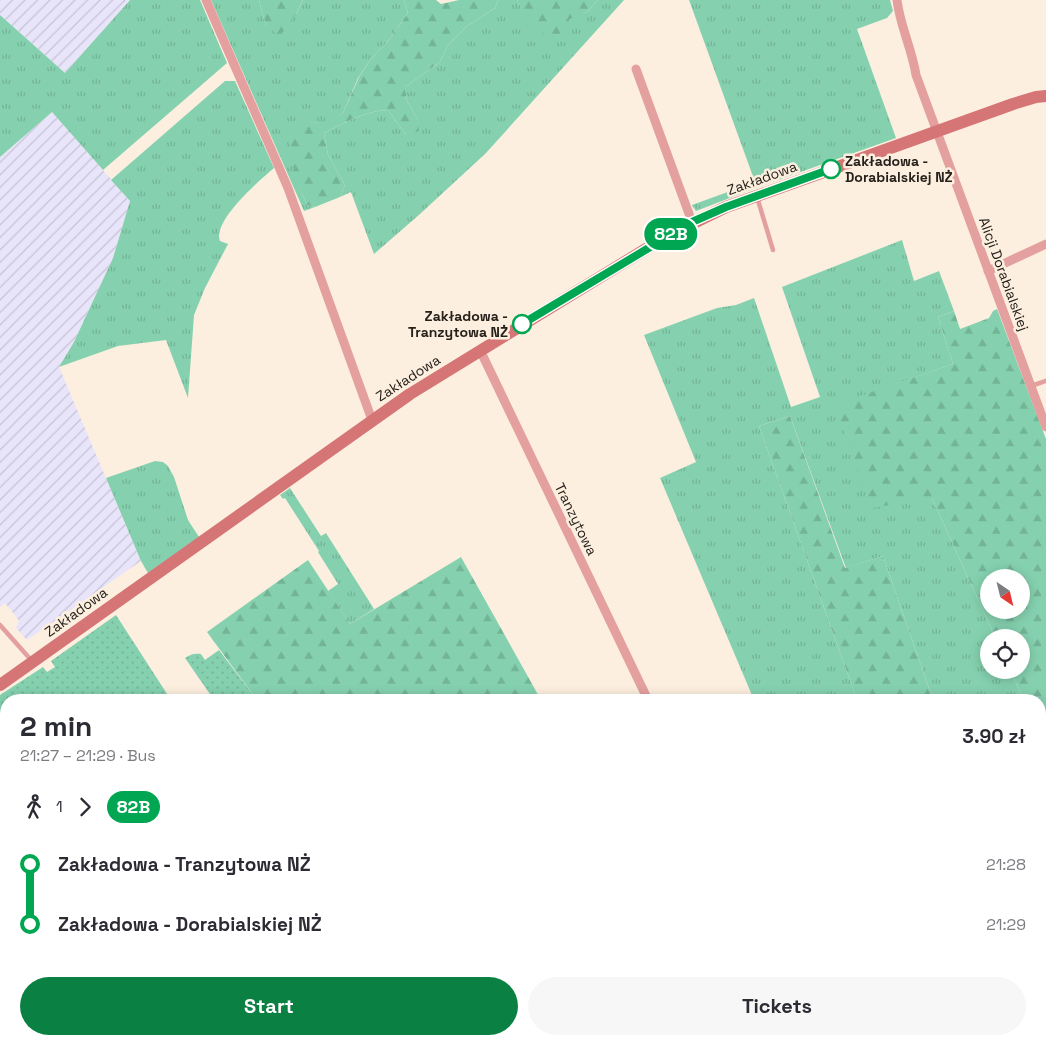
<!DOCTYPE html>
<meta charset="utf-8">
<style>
:root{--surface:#fff;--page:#f7f7f7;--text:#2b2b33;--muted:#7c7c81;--accent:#0b8043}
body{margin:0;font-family:"Space Grotesk",sans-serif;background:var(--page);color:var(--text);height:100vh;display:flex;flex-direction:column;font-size:19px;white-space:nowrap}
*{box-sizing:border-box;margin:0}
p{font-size:16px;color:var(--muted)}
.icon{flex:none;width:28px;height:28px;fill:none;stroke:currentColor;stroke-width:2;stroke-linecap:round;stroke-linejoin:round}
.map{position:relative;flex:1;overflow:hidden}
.details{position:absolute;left:0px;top:694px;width:1046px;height:351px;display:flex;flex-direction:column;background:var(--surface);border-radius:20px 20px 0 0;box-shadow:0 2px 12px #0003}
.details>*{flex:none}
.badge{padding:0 10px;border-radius:16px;font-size:18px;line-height:32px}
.needle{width:32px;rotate:145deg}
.fabs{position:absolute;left:980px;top:569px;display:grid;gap:10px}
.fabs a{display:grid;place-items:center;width:50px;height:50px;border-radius:50%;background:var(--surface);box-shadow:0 2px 12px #0003;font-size:25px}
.map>.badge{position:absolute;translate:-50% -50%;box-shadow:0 0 0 2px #fff}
.legs{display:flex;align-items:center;gap:8px;height:55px;padding:0 20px;font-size:16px}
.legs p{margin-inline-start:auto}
.headline{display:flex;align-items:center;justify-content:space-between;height:85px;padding:0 20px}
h1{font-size:28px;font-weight:600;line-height:38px}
.cta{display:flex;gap:10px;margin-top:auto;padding:10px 20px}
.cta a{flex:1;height:58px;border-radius:30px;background:var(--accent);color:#fff;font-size:20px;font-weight:600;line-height:58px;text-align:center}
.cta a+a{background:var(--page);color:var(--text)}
ul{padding:0 20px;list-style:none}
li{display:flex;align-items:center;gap:18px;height:60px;font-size:19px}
li i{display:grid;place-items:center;width:8px;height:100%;margin:0 6px;background:currentColor}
li i::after{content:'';width:12px;height:12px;margin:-6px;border:4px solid;border-radius:50%;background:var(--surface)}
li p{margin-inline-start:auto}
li:first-child i{background:linear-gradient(#0000 50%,currentColor 0)}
li:last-child i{background:linear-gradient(currentColor 50%,#0000 0)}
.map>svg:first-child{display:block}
.industrial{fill:url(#industrial-furrows)}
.grass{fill:url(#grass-tufts)}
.forest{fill:url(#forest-firs);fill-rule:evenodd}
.park{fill:url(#park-dots)}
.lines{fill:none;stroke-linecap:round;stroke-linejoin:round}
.lane{stroke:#e3a09e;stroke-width:4.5}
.street{stroke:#e3a09e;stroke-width:9}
.secondary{stroke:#d67575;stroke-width:12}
.line-1-casing{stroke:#fff;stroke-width:11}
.line-1{stroke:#00a651;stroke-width:8}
.stop-1-dot{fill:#fff;stroke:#00a651;stroke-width:2.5}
.labels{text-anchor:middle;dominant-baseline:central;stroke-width:5;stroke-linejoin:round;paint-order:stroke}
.stop-label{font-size:14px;font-weight:bold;fill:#25201a;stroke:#fcefdf;text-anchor:start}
.street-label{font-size:14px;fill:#25201a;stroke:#fcefdf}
</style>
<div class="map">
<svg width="1046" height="1044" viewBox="0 0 1046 1044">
<defs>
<pattern id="industrial-furrows" width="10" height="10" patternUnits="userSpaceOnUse" patternTransform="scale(1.25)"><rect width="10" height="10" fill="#e8e4fa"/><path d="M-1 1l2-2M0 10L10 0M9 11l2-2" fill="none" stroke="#c7c3d6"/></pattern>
<pattern id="grass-tufts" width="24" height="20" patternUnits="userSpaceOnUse" patternTransform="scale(1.25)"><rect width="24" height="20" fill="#85d1af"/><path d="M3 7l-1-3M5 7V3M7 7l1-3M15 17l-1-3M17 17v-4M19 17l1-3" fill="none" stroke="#73b396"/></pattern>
<pattern id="forest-firs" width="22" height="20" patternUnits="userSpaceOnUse" patternTransform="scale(1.25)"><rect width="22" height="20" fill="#85d1af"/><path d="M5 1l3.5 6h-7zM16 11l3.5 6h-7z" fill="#73b396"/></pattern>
<pattern id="park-dots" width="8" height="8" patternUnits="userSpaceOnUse" patternTransform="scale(1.25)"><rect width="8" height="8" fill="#85d1af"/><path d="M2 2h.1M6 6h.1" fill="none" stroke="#73b396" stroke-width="1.8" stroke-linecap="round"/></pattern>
</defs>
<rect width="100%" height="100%" fill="#fcefdf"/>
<g class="industrial">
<polygon points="0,0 130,0 65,73 0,15"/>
<polygon points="52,112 130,201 113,258 74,342 59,367 141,561 27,640 16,628 19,621 14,614 5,603 0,607 0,157"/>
</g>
<g class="grass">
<polygon points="130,0 200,0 227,63 103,170 52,112 0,157 0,15 65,73"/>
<path d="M211,0H259L266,26L296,14L303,0H404L408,13L389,40L371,59L358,78L343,113L328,124L311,122L290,142C292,164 298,184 307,205L315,207L304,211Z"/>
<path d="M498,0H517L521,7L569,20L578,13L587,12L598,0H624L486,153L420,214L374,254L351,192L340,197L345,185L328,155L324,133C344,123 365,111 388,110L406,135L418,120L407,101L405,87L440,62L448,45L466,27L495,8Z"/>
<polygon points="689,0 890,0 893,11 887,18 857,29 896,138 761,186 696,211 692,205 755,182"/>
<path d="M225,81H235L274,168C260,180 212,221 220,241L228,244L205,288L194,315L188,398L166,340L118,346L59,367L74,342L113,258L130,201L111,180Z"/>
<polygon points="902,240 914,281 939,271 954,311 938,317 953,364 834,406 932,498 995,637 989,638 989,670 1010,670 1024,700 933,700 883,556 846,568 790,416 759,426 857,700 754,700 660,478 696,462 644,335 717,308 736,305 754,298 791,407 820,397 782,287"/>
<polygon points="155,461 163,462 168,466 174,477 188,520 199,537 148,573 141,561 106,478"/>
<polygon points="290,488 321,536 326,533 374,609 350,624 328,591 338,584 318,552 319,551 285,498 283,499 280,495"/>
<polygon points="0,923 6,937 6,1002 0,996"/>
<polygon points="1040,1031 1045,1044 890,1044 888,1039 1040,1039"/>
<polygon points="393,1039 503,1039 507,1044 396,1044"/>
</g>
<g class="forest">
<polygon points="259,0 303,0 296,14 280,36 266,26"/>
<path d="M404,0H436L441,4L459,0H498L495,8L466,27L448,45L440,62L405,87L407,101L418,120L419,131L406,135L388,110C365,111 344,123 324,133L328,155L345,185L340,197L315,207L307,205C300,188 288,161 290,142C290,137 293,131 295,127L311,122L328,123L343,113L359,77L371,59L389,40L408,13Z"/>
<polygon points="517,0 598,0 587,12 578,14 569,20 570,30 562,37 533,31 527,21"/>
<path d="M997,309L1046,439V1044L1040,1031V700H1024L1010,670H1021V638L995,637L932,498L872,508L834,405L953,364L938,317L954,311L960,329L989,318L993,311ZM989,578H1021V610H989Z"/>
<polygon points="790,416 845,568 883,556 933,700 857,700 759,426"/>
<polygon points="461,557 541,700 257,700 207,632 308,560 350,624"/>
<polygon points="632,1039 719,1039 722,1044 635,1044"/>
</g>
<g class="park">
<polygon points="116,615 171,700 6,700 6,937 0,923 0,695 43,667 47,672 55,667 51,661"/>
<path d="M219,650L257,700H214L185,658C191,654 194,653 201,654L205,660Z"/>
<polygon points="52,1039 393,1039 396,1044 55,1044"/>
</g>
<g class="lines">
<g class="lane">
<polyline points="757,197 773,250"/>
<polyline points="1031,386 1046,381"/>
<polyline points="0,625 32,661"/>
<polyline points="0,1000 6,1006"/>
</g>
<g class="street">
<polyline points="206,0 288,188 372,420"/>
<path d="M897,0C900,26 912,49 916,75L1046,427"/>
<polyline points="636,69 692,222"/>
<polyline points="988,271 1046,244"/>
<polyline points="480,350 648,700"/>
<polyline points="801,1044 805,1039"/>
</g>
<polyline class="secondary" points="0,685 410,394 667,236 726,207 1013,104 1036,97 1046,96"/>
</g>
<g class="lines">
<defs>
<polyline id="line-1" points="522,324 692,222 726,207 831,169"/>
</defs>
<use href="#line-1" class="line-1-casing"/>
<use href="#line-1" class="line-1"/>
</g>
<g class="stop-1-dot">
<circle cx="831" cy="169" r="9"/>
<circle cx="522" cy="324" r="9"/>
</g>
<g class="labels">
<g class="stop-label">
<text x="845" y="161">Zakładowa -<tspan x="845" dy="16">Dorabialskiej NŻ</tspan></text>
<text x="508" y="316" text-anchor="end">Zakładowa -<tspan x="508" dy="16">Tranzytowa NŻ</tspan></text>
</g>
<g class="street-label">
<text transform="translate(762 178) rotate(-20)">Zakładowa</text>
<text transform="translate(1004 274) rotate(70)">Alicji Dorabialskiej</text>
<text transform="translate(408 378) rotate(-33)">Zakładowa</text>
<text transform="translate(576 519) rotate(64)">Tranzytowa</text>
<text transform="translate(76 612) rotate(-36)">Zakładowa</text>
</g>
</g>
</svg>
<div class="fabs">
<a><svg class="needle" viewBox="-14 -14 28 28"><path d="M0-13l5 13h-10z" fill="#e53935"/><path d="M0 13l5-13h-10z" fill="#7c7c81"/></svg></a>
<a><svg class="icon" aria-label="locate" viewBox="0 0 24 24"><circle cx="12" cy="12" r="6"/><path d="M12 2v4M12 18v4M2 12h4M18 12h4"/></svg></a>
</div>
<b class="badge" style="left:671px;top:234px;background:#00a651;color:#fff">82B</b>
<section class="details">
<div class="headline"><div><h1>2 min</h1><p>21:27 – 21:29 · Bus</p></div><b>3.90 zł</b></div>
<div class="legs"><svg class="icon" aria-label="walk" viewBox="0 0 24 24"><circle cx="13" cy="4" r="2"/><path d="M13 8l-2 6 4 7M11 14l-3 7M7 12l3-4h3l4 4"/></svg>1<svg class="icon" aria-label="forward" viewBox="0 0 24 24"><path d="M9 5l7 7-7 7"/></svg><b class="badge" style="background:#00a651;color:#fff">82B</b></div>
<ul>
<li><i style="color:#00a651"></i><b>Zakładowa - Tranzytowa NŻ</b><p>21:28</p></li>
<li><i style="color:#00a651"></i><b>Zakładowa - Dorabialskiej NŻ</b><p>21:29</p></li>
</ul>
<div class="cta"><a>Start</a><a>Tickets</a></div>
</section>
</div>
